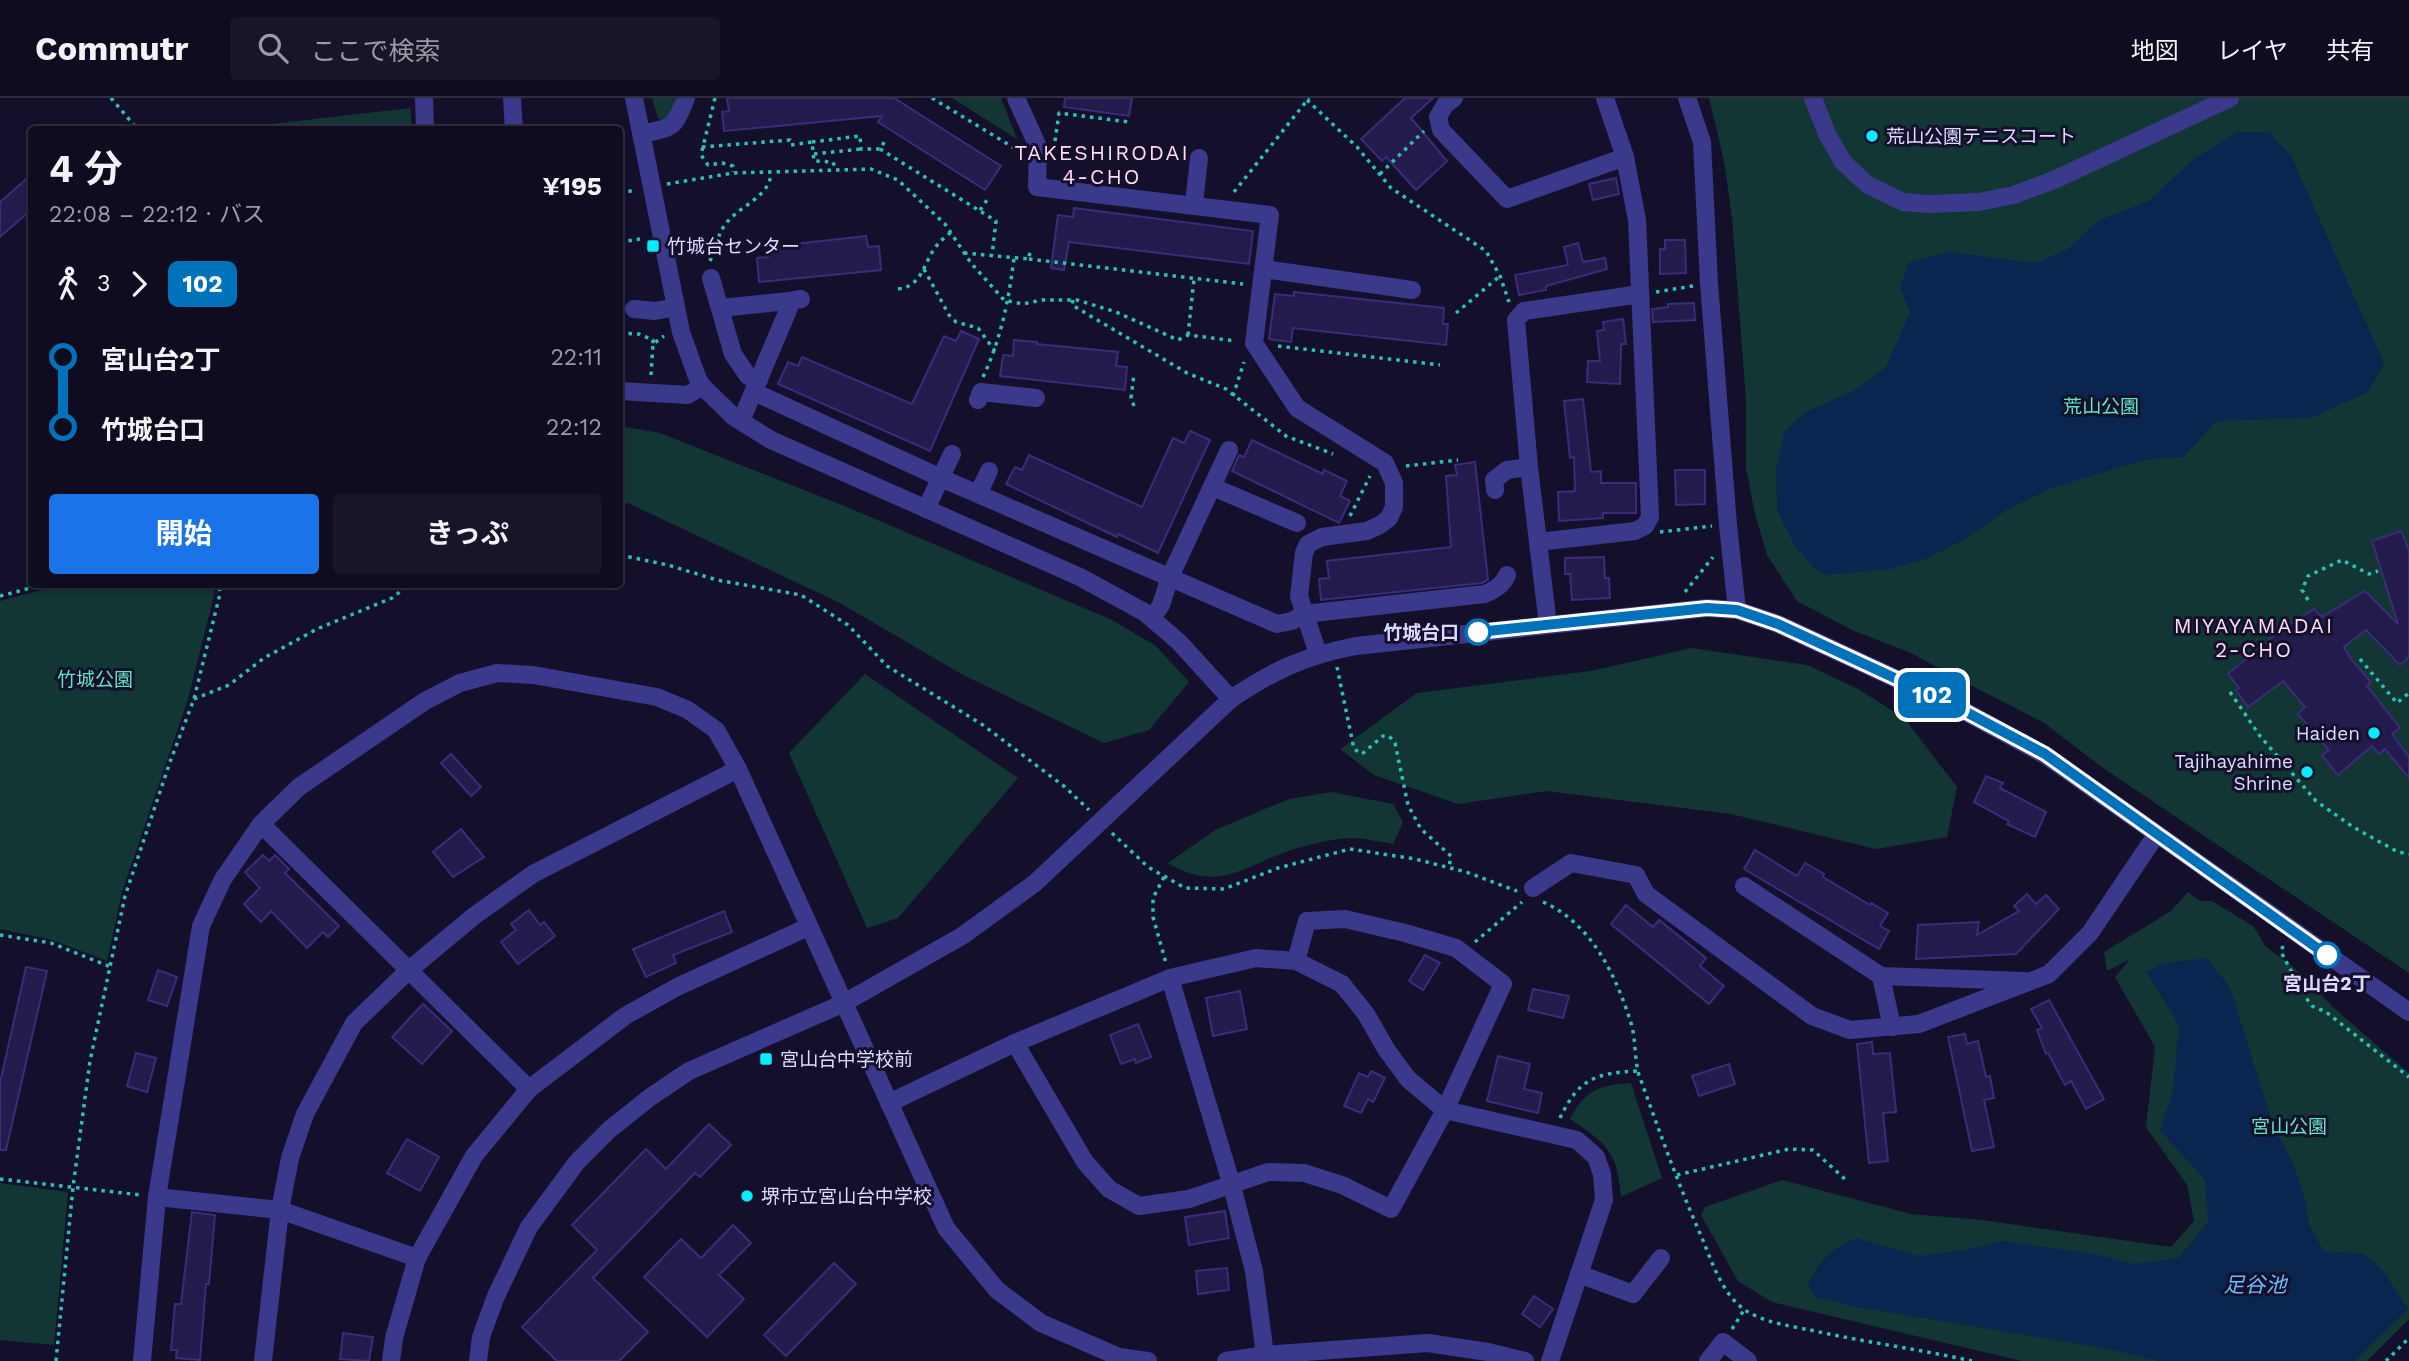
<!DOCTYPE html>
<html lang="ja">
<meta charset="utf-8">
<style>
:root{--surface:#0f0c20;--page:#181529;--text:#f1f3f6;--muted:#9b9ba5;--line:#2f2c3e;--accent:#1a73e8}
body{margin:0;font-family:"Work Sans","Noto Sans JP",sans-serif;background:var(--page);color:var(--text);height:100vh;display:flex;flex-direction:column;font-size:26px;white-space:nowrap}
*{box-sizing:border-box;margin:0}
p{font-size:23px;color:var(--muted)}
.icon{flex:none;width:38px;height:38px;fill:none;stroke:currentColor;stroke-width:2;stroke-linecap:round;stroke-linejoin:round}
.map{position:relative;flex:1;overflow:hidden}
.sheet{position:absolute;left:28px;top:28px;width:595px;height:462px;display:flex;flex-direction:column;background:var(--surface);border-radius:7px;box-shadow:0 4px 10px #0003,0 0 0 2px var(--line)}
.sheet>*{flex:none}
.badge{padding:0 14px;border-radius:10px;font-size:24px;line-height:46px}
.map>.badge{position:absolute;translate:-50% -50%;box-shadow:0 0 0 4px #fff}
.legs{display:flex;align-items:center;gap:10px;height:77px;padding:0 21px;font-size:23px}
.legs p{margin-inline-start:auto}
.overview{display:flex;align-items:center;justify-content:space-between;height:119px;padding:0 21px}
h1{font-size:38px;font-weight:700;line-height:52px}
.primary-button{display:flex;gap:14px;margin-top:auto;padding:14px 21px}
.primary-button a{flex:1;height:80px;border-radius:7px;background:var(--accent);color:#fff;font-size:28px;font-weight:700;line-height:80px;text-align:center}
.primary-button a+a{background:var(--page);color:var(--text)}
ul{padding:0 21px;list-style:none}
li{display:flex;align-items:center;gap:24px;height:70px;font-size:26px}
li i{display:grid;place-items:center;width:10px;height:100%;margin:0 9px;background:currentColor}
li i::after{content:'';width:18px;height:18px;margin:-9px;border:5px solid;border-radius:50%;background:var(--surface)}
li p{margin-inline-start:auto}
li:first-child i{background:linear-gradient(#0000 50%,currentColor 0)}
li:last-child i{background:linear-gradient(currentColor 50%,#0000 0)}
header{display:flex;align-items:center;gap:42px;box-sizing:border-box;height:98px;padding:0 35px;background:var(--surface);border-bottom:2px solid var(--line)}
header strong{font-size:33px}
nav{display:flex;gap:38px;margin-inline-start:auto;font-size:24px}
.search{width:490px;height:63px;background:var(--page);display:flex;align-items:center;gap:18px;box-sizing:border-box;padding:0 24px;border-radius:7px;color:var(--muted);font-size:26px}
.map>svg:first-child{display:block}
.green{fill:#123634}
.water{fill:#0a2550}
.building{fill:#241b4d;stroke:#3a2c7a;stroke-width:2}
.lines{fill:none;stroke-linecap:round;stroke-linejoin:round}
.path{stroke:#2bc2b6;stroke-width:3.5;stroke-dasharray:3.5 5;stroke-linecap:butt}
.minor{stroke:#3a398c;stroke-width:18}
.line-1-casing{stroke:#fff;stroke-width:16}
.line-1{stroke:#0072bc;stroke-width:10}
.poi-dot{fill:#06ecff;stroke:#14102b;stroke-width:2.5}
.stop-1-dot{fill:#fff;stroke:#0072bc;stroke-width:3.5}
.labels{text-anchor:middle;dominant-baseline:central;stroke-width:6;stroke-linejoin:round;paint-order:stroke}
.poi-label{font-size:19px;fill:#dddaff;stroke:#14102b;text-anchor:start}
.park-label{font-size:19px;fill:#5fe6c1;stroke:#14102b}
.stop-label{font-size:19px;font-weight:bold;fill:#dddaff;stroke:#14102b;text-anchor:end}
.neighbourhood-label{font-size:21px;letter-spacing:2px;fill:#ffdcf3;stroke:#14102b}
.water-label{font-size:21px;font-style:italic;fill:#68bcff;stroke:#14102b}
</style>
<header>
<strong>Commutr</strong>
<div class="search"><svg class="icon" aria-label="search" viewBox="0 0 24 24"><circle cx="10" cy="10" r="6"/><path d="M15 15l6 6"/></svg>ここで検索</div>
<nav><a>地図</a><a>レイヤ</a><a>共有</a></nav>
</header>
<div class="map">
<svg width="2409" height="1263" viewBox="0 0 2409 1263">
<rect width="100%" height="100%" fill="#14102b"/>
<g class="green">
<polygon points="652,0 676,0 671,16 663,23 658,20"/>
<polygon points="952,0 1001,0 1017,41"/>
<polygon points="1709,0 2409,0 2409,875 2103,670 2043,624 1972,588 1909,554 1854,533 1797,503 1767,457 1755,416 1746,370 1746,302 1732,119 1724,63"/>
<polygon points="410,10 412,31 228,31"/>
<polygon points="620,328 660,335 847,409 1112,522 1156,548 1189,584 1149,632 1104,645 963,577 840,505 628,405 620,406"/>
<polygon points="57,487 214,487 214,497 188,601 122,794 107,863 52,842 0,831 0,503 46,491"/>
<polygon points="1692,550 1807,567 1858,591 1904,620 1957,689 1947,739 1876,751 1731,716 1546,693 1458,706 1374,677 1340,651 1417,595 1591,573"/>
<polygon points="865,576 1018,680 898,820 867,830 789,655"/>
<path d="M1331,694L1393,706L1403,724L1393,746C1381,744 1368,741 1355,740C1339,739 1317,745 1301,749C1249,763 1222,798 1168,765L1215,732L1289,701Z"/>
<polygon points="2188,794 2200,803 2212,803 2253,828 2266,849 2292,868 2336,912 2409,975 2409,1221 2367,1263 2022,1263 1772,1204 1738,1183 1701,1117 1705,1109 1782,1082 1911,1116 1982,1122 2171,1149 2194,1123 2187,1087 2146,1029 2155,949 2115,879 2130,861 2107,873 2104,854 2171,813"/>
<path d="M1631,985L1662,1080L1621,1099C1618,1054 1606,1045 1570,1021C1585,992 1599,987 1631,985Z"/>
<polygon points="0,1085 68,1094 54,1247 0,1242"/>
</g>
<g class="water">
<polygon points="2237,34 2269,34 2291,58 2384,265 2368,294 2311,320 2216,323 2184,359 2144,362 2052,390 2008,411 1965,441 1928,460 1891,471 1828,477 1815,471 1795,448 1777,413 1776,373 1784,334 1806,314 1855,292 1886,269 1910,214 1900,189 1908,165 1949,154 2035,165 2068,151 2099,122 2149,103 2192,62"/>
<path d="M2206,860L2230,889L2272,1024L2295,1070L2304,1097L2310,1130L2324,1153L2363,1156L2382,1171L2408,1211L2354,1263H2158L2109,1251L1856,1209L1817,1200L1808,1188C1821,1160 1829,1153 1856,1140L1919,1158L1971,1151L2003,1143L2095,1156L2134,1166L2178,1160L2208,1124L2205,1082L2160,1032L2173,992L2179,927L2147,874L2161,866Z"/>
</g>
<g class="building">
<polygon points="727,0 894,0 1001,68 985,92 878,24 882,18 724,33 722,14 729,13"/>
<polygon points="1065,0 1132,0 1129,18 1064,9"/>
<polygon points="1405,0 1433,0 1411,20 1447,63 1416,92 1386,59 1382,63 1361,41"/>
<polygon points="32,76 32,111 0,139 0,104"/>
<polygon points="1616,80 1619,96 1593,102 1589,86"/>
<polygon points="1074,110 1253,133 1249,166 1069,144 1064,172 1051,170 1058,117 1073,119"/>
<polygon points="866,138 868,149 879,148 881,172 759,184 757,160 768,159 767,149"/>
<polygon points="1665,142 1685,142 1686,175 1660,176 1660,151 1665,151"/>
<polygon points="1578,145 1583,164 1605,160 1607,171 1546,188 1546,192 1519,197 1515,177 1568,167 1564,149"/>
<polygon points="1294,194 1444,210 1443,226 1448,226 1446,247 1293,230 1291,244 1269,241 1275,196 1294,198"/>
<polygon points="1694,205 1695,222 1653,224 1652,211 1668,209 1668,206"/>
<polygon points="1623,221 1626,246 1621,246 1620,286 1587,284 1588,263 1600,263 1597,233 1604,232 1603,224"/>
<polygon points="961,233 979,241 930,353 778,286 788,264 798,268 802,259 912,306 944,238 956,243"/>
<polygon points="1014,242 1037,244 1037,246 1118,254 1116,268 1127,269 1125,292 1000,278 1003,257 1013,258"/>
<polygon points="1583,301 1591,374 1601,373 1601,385 1636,385 1636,415 1603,415 1603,420 1559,423 1558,394 1575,393 1574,359 1570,360 1564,303"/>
<polygon points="1190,333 1210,342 1158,455 1118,436 1117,439 1006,386 1015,369 1022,372 1029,357 1142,409 1173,340 1184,345"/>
<polygon points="1252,342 1323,376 1324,372 1347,383 1340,398 1350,403 1339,425 1232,373 1239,357 1244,359"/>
<polygon points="1475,364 1488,482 1482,485 1321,502 1319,481 1329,480 1327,463 1451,449 1446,378 1457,377 1455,367"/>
<polygon points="1675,372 1705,372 1705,406 1676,407"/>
<polygon points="2401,433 2409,452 2409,559 2400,567 2366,532 2344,549 2351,561 2371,584 2367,588 2400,630 2392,636 2409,659 2409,680 2385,651 2379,656 2372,648 2338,677 2322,657 2329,652 2298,616 2305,609 2283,583 2248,609 2236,592 2239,590 2228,576 2282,531 2314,511 2322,519 2365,493 2398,526 2372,443"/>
<polygon points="1604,459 1605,480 1609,480 1610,500 1572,502 1570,476 1565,476 1565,460"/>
<polygon points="451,656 481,689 471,698 441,665"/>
<polygon points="1986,678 2003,685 2000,690 2046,714 2035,739 2007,726 2009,723 1974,704"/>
<polygon points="461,731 484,759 453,779 433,754"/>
<polygon points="1755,752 1797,778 1805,765 1824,776 1823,779 1870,807 1871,805 1888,815 1880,828 1889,833 1879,851 1744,771"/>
<polygon points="263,757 269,763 275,757 289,771 285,775 339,828 328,839 323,834 307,850 271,813 261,824 244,806 260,790 245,774"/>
<polygon points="2027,796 2036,806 2046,797 2059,811 2016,856 1916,861 1918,827 1979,824 1977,837 2019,813 2014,808"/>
<polygon points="1626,807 1653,829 1659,822 1706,860 1700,868 1724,888 1709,906 1611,826"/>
<polygon points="529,812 540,827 544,824 555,838 518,866 501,844 516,832 511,826"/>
<polygon points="724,813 732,834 673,857 676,865 646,879 633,851"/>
<polygon points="1425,857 1440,865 1423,892 1409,883"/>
<polygon points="26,869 47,873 6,1052 0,1052 0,985"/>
<polygon points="158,872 177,879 167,908 148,902"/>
<polygon points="1533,891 1569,898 1563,920 1528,912"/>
<polygon points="1240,893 1247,931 1213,938 1206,900"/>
<polygon points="2049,902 2104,1001 2086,1011 2071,983 2065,987 2048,955 2046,956 2037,932 2042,930 2031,911"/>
<polygon points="423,906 452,933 422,966 392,939"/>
<polygon points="1138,926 1151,959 1136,965 1135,961 1121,966 1110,937"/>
<polygon points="1965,936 1967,946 1978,943 1986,979 1990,978 1994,1000 1984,1002 1994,1049 1972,1053 1948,939"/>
<polygon points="1872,944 1873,956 1890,955 1896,1014 1883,1015 1888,1063 1869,1065 1857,946"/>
<polygon points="136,955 156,960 147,994 127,988"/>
<polygon points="1498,958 1530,966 1524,991 1542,995 1538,1015 1487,1003"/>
<polygon points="1729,966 1735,986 1699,998 1692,978"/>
<polygon points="1371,973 1385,980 1373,1004 1368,1001 1361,1015 1344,1008 1359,975 1368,979"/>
<polygon points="709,1026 731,1047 700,1079 695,1075 593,1180 648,1234 619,1263 557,1263 522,1229 597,1152 572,1127 646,1051 666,1071"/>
<polygon points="407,1041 439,1059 420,1093 387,1075"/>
<polygon points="1225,1113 1229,1140 1189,1147 1185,1119"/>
<polygon points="192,1114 215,1117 209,1186 206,1186 200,1262 176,1260 177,1252 171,1252 175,1206 181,1206"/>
<polygon points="733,1127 751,1145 719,1177 744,1201 707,1239 644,1179 681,1141 701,1160"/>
<polygon points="834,1165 856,1186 786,1258 764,1237"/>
<polygon points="1227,1170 1229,1192 1198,1196 1196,1173"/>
<polygon points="1534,1198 1553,1211 1540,1229 1522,1216"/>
<polygon points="343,1235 373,1239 369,1263 340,1261"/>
</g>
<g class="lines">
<g class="path">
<polyline points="111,0 138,32"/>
<polyline points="715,0 701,57 708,67 722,65 733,68 733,74"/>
<polyline points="932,0 1019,53"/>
<polyline points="1307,2 1357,49 1391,90 1486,153 1500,178 1509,204"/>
<polyline points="1055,43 1059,15 1129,24"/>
<polyline points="812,44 860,38 861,51 880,51 886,41"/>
<polyline points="702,49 790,42 791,47 812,44 814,63 833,64 836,72"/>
<polyline points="880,51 996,123 992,157"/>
<polyline points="814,56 861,51"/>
<polyline points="1380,76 1424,33"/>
<polyline points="667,86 733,75 871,71 898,82 945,126 971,165 1004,202 1023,206 1042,202 1077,202 1116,214 1178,242 1188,237 1236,243"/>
<polyline points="1234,94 1309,0"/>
<polyline points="620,95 636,92"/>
<polyline points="980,112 987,102"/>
<polyline points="620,144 640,141"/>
<polyline points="964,155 1029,161 1030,152"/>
<polyline points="1029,161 1243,186"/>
<path d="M710,163C715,151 719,132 728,123C742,107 770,98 771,75"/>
<polyline points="924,171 949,217 956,224 978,230 995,253"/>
<polyline points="620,178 626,176"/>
<path d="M898,191C924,188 923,163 938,146C941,142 947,138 951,134"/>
<polyline points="1656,194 1693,188"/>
<polyline points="1073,202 1072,207 1187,275 1226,291 1286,338 1333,356"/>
<polyline points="1456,215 1500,178"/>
<polyline points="620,235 639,236 653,242 653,246"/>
<polyline points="1188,237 1194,181"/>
<polyline points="1278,248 1440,267"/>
<polyline points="651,277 653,246 664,238"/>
<path d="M983,279C1001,241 1009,201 1014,160"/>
<polyline points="1233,298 1244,264"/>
<polyline points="1134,308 1131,300 1134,276"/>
<polyline points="1406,368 1458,362"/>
<polyline points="1350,418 1370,378"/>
<polyline points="1660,434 1712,428"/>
<polyline points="620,457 668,467 717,482 801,497 848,527 887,568 983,627 1065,689 1089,712"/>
<polyline points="1685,494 1713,459"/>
<polyline points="0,498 46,486"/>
<polyline points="2308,502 2302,492 2308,478 2342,462 2369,476 2378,473"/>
<polyline points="2360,561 2397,605 2409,595"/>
<polyline points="1337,569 1354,651 1362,656 1383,638 1389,638 1395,645 1408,707 1421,731 1451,758 1449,769"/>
<polyline points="2230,594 2260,638 2316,703 2353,729 2398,754 2409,756"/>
<polyline points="194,601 229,587 264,560 317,531 392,500 410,486"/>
<polyline points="1112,735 1148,769 1185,790 1224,791 1278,770 1350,751 1415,761 1466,774 1517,793"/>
<polyline points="1164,779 1153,800 1153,819 1166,865"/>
<path d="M1543,804C1591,825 1616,877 1631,925C1636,941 1634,960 1639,977C1659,1032 1678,1086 1702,1140C1712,1164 1722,1196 1745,1212C1763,1224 1789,1228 1810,1232C1864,1244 1918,1251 1972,1263"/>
<polyline points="0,837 51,845 111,869"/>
<polyline points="1475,844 1522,804"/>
<polyline points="2283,848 2281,854 2304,897 2312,908 2326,914 2409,979"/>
<path d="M1560,1020C1579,980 1596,975 1638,973"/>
<polyline points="1677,1077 1789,1051 1813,1052 1847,1083"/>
<polyline points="0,1081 141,1097"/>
<polyline points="1732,1231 1744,1212"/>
<polyline points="56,1263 73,1089 90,963 125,798 170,664 194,601 220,496 219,486"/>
<polyline points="2386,1263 2409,1240"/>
</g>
<g class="minor">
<polyline points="424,0 425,32"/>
<polyline points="512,0 514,32"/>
<polyline points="634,0 681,234 697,279 702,288 734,319 771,342 1080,479 1144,514 1179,544 1231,601"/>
<polyline points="1016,0 1038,49 1037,89 1270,117 1254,245 1297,310 1385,365 1394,385 1394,409 1389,420 1380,427 1367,433 1322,439 1308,446 1304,455 1299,498 1318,556"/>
<polyline points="1454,0 1445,7 1438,19 1441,32 1507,101 1625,59"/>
<polyline points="1687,0 1702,44 1709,185 1728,427 1737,512"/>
<polyline points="1813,0 1827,36 1843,64 1868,87 1903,104 1929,106 1978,104 2014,97 2054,82 2230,0"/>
<path d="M641,36C674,29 673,32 686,0"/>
<polyline points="1194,106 1199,60"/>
<polyline points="1264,171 1412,192"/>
<polyline points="711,180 733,256 748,278 759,282"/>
<polyline points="721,210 789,203"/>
<polyline points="634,211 655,213 676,209"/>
<polyline points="620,293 688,297 702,288"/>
<path d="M754,294L941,380L1277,526L1292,523L1304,516L1485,496C1495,492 1503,487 1507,477"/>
<polyline points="978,302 981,294 1036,300"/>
<polyline points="741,323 789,210 789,203 801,201"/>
<polyline points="1213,389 1297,425"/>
<polyline points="1495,392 1494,382 1507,372 1529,369"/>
<polyline points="979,394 989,373"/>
<polyline points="926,411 952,356"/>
<polyline points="1538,444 1635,433 1645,428 1650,419 1637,122 1625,59 1605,0"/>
<polyline points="1152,520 1161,507 1170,479 1229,352"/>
<polyline points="1548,527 1529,369 1516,222 1524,213 1640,196"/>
<polyline points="261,726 529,991"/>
<polyline points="1744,788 1881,878 2024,883"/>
<polyline points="1533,790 1571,765 1636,777 1646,796 1812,918 1850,932 1919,926 2049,876 2090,835 2156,737"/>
<polyline points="1881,878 1892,929"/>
<polyline points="1170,880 1232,1088 1254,1173 1265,1257"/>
<polyline points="1015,945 1085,1064 1109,1091 1139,1108 1189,1101 1268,1074 1304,1075 1342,1087 1391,1111 1445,1012 1503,886 1456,850 1405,835 1345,821 1307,823 1296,863"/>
<polyline points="889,1005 1015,945 1170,880 1256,860 1296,863 1342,886 1366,916 1386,951 1408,981 1445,1012 1577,1042 1596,1059 1602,1076 1604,1102 1550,1263"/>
<polyline points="157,1099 280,1112 417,1160"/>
<polyline points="1579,1176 1633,1196 1661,1160"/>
<polyline points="142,1263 157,1099 201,828 223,781 261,726 299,689 425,603 460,585 497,575 533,577 657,599 688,612 716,632 738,671 946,1130 997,1192 1041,1225 1119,1259 1148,1263"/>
<polyline points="263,1263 280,1112 290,1060 305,1016 354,925 409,872 474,818 533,776 738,671"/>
<polyline points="391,1263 394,1240 417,1160 474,1058 529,991 625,918 677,889 808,829"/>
<path d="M478,1263L481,1239L496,1198L529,1129L577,1064L609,1032L649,1000L689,973L844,905L962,838L1035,785L1231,601C1274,572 1304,558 1356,548L1707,510L1737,512L1778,526L1953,607L2045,657L2409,914"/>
<polyline points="1226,1263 1265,1257 1428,1245 1488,1254 1525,1263"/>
<polyline points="1708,1263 1723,1244 1748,1263"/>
</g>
</g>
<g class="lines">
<defs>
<polyline id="line-1" points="1478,534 1707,510 1737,512 1778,526 1953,607 2045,656 2327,857"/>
</defs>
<use href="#line-1" class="line-1-casing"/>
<use href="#line-1" class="line-1"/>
</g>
<g class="poi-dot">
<circle cx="1872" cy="38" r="7"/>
<rect x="646" y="141" width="14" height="14" rx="3.5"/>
<circle cx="2374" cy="635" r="7"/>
<circle cx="2307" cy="674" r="7"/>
<rect x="759" y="954" width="14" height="14" rx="3.5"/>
<circle cx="747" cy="1098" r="7"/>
</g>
<g class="stop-1-dot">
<circle cx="1478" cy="534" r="12"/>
<circle cx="2327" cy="857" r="12"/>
</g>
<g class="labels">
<g class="poi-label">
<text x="1886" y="38">荒山公園テニスコート</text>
<text x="667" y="148">竹城台センター</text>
<text x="2360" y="635" text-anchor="end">Haiden</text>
<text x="2293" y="663" text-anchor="end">Tajihayahime<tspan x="2293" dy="22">Shrine</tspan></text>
<text x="780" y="961">宮山台中学校前</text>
<text x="761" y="1098">堺市立宮山台中学校</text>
</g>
<g class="park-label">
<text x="2101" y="308">荒山公園</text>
<text x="95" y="581">竹城公園</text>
<text x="2289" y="1028">宮山公園</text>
</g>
<g class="stop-label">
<text x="1459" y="534">竹城台口</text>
<text x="2327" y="885" text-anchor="middle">宮山台2丁</text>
</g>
<g class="neighbourhood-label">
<text x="1102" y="54">TAKESHIRODAI<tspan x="1102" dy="24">4-CHO</tspan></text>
<text x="2254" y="527">MIYAYAMADAI<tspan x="2254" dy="24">2-CHO</tspan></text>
</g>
<g class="water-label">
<text x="2255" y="1186">足谷池</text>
</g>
</g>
</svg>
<b class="badge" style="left:1932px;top:597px;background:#0072bc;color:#fff">102</b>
<section class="sheet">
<div class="overview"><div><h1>4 分</h1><p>22:08 – 22:12 · バス</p></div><b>¥195</b></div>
<div class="legs"><svg class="icon" aria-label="walk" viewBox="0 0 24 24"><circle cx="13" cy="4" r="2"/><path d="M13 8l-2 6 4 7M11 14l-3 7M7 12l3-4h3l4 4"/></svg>3<svg class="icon" aria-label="forward" viewBox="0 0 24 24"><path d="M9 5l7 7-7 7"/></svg><b class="badge" style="background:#0072bc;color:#fff">102</b></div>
<ul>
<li><i style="color:#0072bc"></i><b>宮山台2丁</b><p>22:11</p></li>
<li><i style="color:#0072bc"></i><b>竹城台口</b><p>22:12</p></li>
</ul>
<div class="primary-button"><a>開始</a><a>きっぷ</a></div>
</section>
</div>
